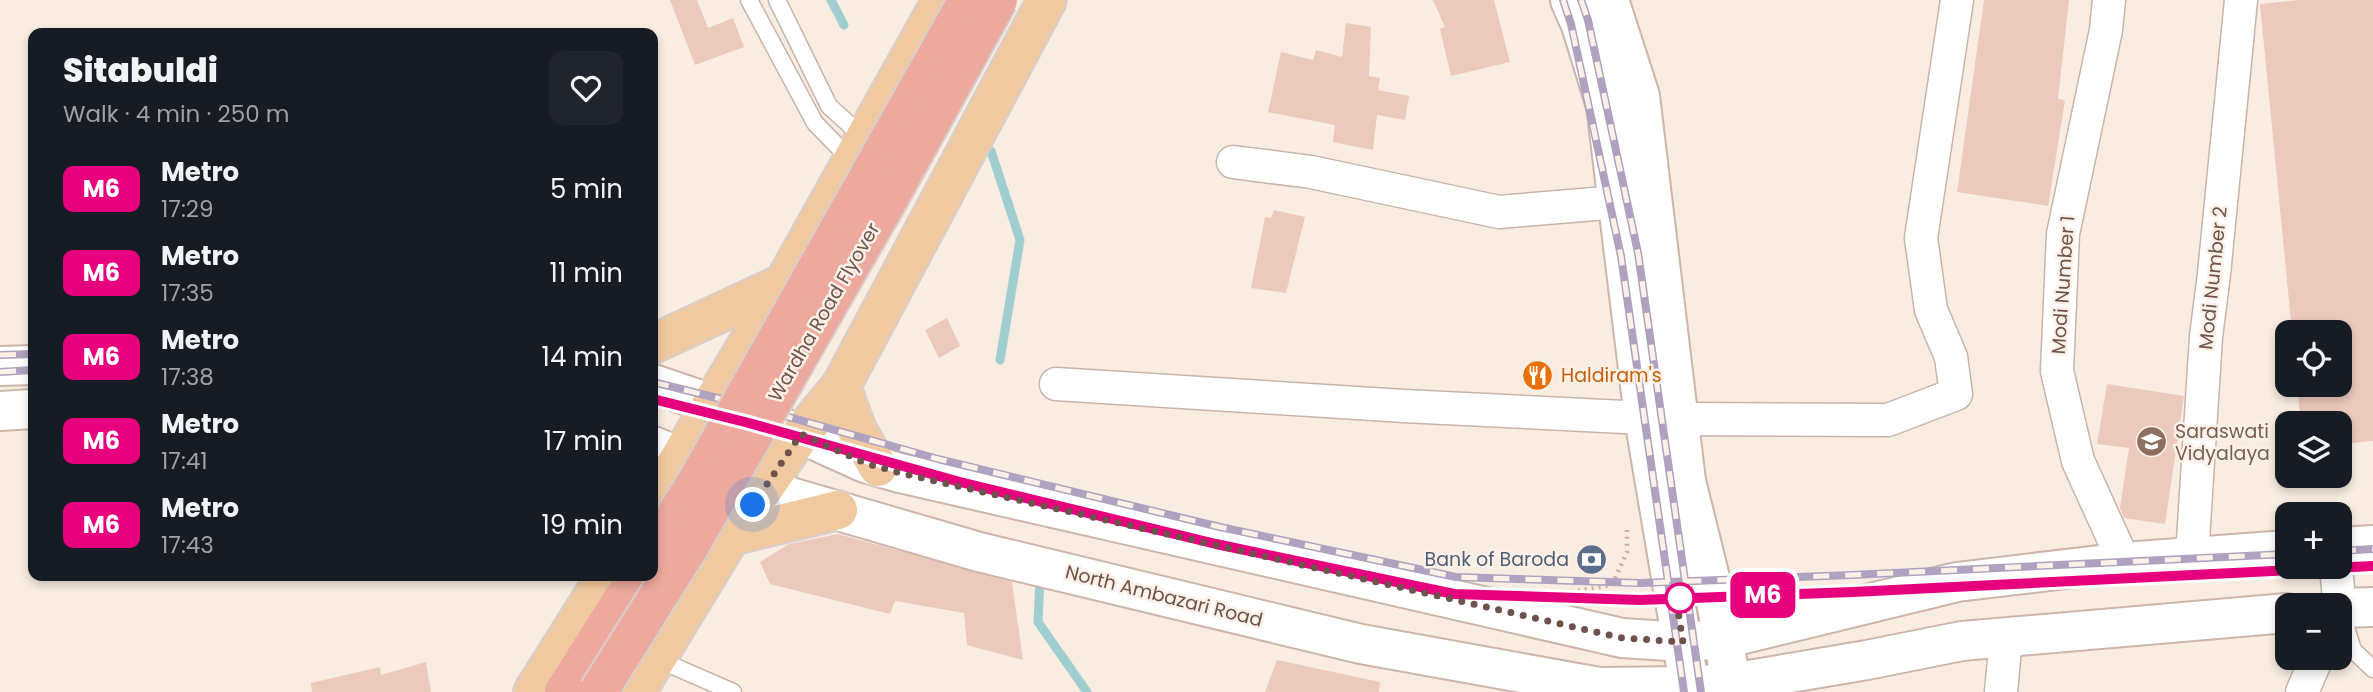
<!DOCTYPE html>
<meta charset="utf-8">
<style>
:root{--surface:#171b24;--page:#20242c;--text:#f1f3f6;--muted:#9ea1a6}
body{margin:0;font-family:Poppins,sans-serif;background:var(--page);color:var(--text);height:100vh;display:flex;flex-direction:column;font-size:26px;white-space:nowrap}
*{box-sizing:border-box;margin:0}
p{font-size:23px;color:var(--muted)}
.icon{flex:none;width:38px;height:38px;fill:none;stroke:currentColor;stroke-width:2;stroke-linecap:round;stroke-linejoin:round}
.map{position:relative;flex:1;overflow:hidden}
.side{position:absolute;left:28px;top:28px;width:630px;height:553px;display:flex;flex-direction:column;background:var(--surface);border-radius:14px;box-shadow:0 4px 10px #0003}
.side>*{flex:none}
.badge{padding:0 14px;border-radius:10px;font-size:24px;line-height:46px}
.buttons{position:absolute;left:2275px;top:320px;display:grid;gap:14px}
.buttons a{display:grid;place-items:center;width:77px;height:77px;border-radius:14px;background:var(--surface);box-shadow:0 4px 10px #0003;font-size:35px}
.you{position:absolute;width:35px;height:35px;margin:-18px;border:5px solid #fff;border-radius:50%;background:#1a73e8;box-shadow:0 0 0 10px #1a73e833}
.map>.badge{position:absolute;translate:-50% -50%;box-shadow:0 0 0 4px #fff}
.round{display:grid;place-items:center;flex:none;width:74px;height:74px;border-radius:14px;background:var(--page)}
.overview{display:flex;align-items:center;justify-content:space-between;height:119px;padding:0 35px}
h1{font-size:33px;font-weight:800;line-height:52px}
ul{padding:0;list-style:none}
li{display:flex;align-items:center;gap:21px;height:84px;padding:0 35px}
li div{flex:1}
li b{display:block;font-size:26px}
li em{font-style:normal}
li .badge{min-width:77px;font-weight:700;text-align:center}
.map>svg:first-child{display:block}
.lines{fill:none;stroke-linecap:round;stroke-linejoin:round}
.stream{stroke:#a0ced0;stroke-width:9}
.building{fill:#ebc9bc}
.lane-casing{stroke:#c8b4aa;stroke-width:19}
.street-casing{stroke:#c8b4aa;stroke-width:35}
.secondary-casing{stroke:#cdb5aa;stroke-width:42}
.primary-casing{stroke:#d6cfcd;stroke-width:42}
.highway-casing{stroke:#d6cfcd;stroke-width:42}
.path{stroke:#cfada0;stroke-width:4.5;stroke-dasharray:2 5;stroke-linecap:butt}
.lane{stroke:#fff;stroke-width:16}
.street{stroke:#fff;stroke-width:32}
.secondary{stroke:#fff;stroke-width:38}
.primary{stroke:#f1c9a0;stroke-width:38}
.highway{stroke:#eda99e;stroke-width:38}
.rail-casing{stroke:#afa2c0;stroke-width:8}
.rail{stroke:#fdf1e7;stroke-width:5;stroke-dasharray:16;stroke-linecap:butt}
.highway-bridge-casing{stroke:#d6cfcd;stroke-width:42;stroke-linecap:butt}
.highway-bridge{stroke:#eda99e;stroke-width:38}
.line-casing{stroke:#fff;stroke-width:16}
.line{stroke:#e6007e;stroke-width:10}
.walk{stroke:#6d534b;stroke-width:7;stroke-dasharray:0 12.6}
.stop-dot{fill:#fff;stroke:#e6007e;stroke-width:3.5}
.labels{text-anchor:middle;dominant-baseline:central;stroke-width:5;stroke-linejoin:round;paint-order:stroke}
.street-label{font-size:19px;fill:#6d534b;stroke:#fdf1e7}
.food-label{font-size:19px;fill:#c56008;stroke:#fdf1e7;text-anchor:start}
.education-label{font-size:19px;fill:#785e54;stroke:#fdf1e7;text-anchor:start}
.service-label{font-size:19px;fill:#4e5e75;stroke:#fdf1e7;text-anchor:end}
</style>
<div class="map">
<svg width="2373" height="692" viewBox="0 0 2373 692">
<rect width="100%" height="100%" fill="#f9ede1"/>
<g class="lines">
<g class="stream">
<polyline points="831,0 844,25"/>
<polyline points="991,151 1020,240 1000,360"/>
<polyline points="1040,579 1038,622 1087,692"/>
</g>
</g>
<g class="building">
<polygon points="670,0 697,0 708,28 733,18 744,47 695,65"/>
<polygon points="1433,0 1494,0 1510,62 1451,76 1440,29 1445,27"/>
<polygon points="1984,0 2069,0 2058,99 2065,100 2048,206 1957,192"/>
<polygon points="2300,0 2373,0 2373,441 2340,444 2340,424 2301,424 2297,385 2340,385 2340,332 2292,332 2260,4"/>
<polygon points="1346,23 1371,27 1369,76 1380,78 1378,90 1409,96 1405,120 1377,115 1373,150 1333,142 1335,125 1268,112 1281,52 1313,60 1316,50 1342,57"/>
<polygon points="1274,210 1305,217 1286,293 1251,288 1265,217 1271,218"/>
<polygon points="947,318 960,346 939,358 925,330"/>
<polygon points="2107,384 2184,396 2165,524 2124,518 2120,508 2129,448 2097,444"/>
<polygon points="838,534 1012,582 1023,660 967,645 964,613 895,601 890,614 770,584 760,562 789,544"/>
<polygon points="1277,660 1380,682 1379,692 1265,692"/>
<polygon points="426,662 431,692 312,692 311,683 380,667 381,675"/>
</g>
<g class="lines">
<defs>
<g id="lane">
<polyline points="749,0 815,123 852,161"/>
<polyline points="777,0 829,106 864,138"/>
<polyline points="2340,608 2353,650 2373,669"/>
<polyline points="657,659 733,692"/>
</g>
<g id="street">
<polyline points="2109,0 2106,30 2063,234 2057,371 2078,461 2124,562"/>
<polyline points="1233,162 1311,172 1499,212 1618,202"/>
<polyline points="1056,384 1404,406 1644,418"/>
<polyline points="1679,419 1888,420 1956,394 1951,357 1931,310 1921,238 1957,0"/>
<polyline points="2192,556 2206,337 2214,274 2241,0"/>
<polyline points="2336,567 2340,609"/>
<polyline points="2001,692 2006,637"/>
<polyline points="2302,692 2317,658"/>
</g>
<g id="secondary">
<polyline points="1570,0 1581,25 1606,106 1644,418 1686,666"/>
<polyline points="1609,0 1640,96 1686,481 1716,602 1728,665"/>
<polyline points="0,366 33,365"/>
<polyline points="653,384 801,434 865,463 900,473 1622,638 1683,642 1723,639 1957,582 2124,562 2287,550"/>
<polyline points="0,411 33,409"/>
<polyline points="653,446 763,489 979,552 1361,644 1599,687 1688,686 1731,683 1867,660 1962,641 2287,613"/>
<polyline points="2340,547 2373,545"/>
<polyline points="2340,608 2373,607"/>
</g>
<g id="primary">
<polyline points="653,344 784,283"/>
<polyline points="841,386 856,428 878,467"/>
<polyline points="653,503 784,283 942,0"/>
<polyline points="731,536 838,510"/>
<polyline points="533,692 606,576"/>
<polyline points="636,692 731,536 801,434 841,386 1047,0"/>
</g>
<polyline id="highway" points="564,692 637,576"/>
</defs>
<use href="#lane" class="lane-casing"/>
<use href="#street" class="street-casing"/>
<use href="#secondary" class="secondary-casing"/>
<use href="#primary" class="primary-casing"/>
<use href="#highway" class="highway-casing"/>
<polyline class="path" points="1571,592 1612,585 1627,552 1627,530"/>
<use href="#lane" class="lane"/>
<use href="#street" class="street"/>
<use href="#secondary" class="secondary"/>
<use href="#primary" class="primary"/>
<use href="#highway" class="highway"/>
<defs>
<g id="rail">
<polyline points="1563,0 1571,24 1621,256 1684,692"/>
<polyline points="1581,0 1588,20 1638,253 1701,692"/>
<polyline points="0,355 33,354"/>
<polyline points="0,372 33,370"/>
<polyline points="653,382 753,407 938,459 1220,527 1456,577 1640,583 1852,575 2287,554"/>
<polyline points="653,399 749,423 934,475 1216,544 1454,594 1640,600 1853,592 2373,566"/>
<polyline points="2340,551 2373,549"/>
</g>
</defs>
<use href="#rail" class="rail-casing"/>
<use href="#rail" class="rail"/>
<defs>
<g id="highway-bridge">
<polyline points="653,551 696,483 968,0"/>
<polyline points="598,692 689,547 888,200 998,0"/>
</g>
</defs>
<use href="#highway-bridge" class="highway-bridge-casing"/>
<use href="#highway-bridge" class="highway-bridge"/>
</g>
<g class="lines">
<defs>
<polyline id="line" points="653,399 749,423 960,482 1216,544 1454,594 1640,600 1853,592 2373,566"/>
</defs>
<use href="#line" class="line-casing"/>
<use href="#line" class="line"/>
<polyline class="walk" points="753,505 801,434 865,463 900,473 1622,638 1683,642 1675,592 1680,598"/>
</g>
<defs>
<symbol id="restaurant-disc" viewBox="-11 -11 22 22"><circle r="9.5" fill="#e8710a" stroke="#fdf1e7"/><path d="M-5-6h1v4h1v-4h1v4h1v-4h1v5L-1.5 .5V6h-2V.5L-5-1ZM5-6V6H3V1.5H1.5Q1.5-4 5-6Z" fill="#fff"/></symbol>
<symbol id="school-disc" viewBox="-11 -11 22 22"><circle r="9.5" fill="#8d6e63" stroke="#fdf1e7"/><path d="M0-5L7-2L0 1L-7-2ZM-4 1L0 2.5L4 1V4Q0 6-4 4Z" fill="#fff"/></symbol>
<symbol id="bank-disc" viewBox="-11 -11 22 22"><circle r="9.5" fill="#5c6f8a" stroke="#fdf1e7"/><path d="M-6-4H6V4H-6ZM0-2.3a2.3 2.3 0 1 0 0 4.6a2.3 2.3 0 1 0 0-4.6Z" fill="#fff"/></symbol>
</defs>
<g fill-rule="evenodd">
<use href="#restaurant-disc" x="1520" y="358" width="35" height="35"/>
<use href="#school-disc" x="2134" y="424" width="35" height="35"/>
<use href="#bank-disc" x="1574" y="542" width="35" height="35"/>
</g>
<circle class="stop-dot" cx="1680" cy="598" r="14"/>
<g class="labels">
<g class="street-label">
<text transform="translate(2213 278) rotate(-84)">Modi Number 2</text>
<text transform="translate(2063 285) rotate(-86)">Modi Number 1</text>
<text transform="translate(824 312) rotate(-60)">Wardha Road Flyover</text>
<text transform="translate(1164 596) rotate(14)">North Ambazari Road</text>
</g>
<g class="food-label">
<text x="1561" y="375">Haldiram's</text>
</g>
<g class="education-label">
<text x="2175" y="431">Saraswati<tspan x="2175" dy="22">Vidyalaya</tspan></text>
</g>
<g class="service-label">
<text x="1569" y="559">Bank of Baroda</text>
</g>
</g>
</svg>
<div class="buttons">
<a><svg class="icon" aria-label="locate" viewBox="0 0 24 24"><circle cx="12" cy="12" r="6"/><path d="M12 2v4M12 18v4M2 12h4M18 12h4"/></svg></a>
<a><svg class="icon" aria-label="layers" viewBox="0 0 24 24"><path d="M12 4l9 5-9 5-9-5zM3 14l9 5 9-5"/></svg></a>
<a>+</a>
<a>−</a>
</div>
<div class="you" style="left:753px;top:505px"></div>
<b class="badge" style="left:1763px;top:595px;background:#e6007e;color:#fff">M6</b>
<section class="side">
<div class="overview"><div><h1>Sitabuldi</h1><p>Walk · 4 min · 250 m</p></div><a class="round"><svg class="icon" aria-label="heart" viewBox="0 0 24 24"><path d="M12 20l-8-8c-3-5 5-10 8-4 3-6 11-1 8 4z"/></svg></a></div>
<ul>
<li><span class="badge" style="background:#e6007e;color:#fff">M6</span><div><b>Metro</b><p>17:29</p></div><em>5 min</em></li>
<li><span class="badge" style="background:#e6007e;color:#fff">M6</span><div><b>Metro</b><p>17:35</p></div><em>11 min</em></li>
<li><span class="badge" style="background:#e6007e;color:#fff">M6</span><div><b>Metro</b><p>17:38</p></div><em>14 min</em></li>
<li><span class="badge" style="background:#e6007e;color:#fff">M6</span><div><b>Metro</b><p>17:41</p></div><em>17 min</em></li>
<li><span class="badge" style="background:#e6007e;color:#fff">M6</span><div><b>Metro</b><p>17:43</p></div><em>19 min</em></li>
</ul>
</section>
</div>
